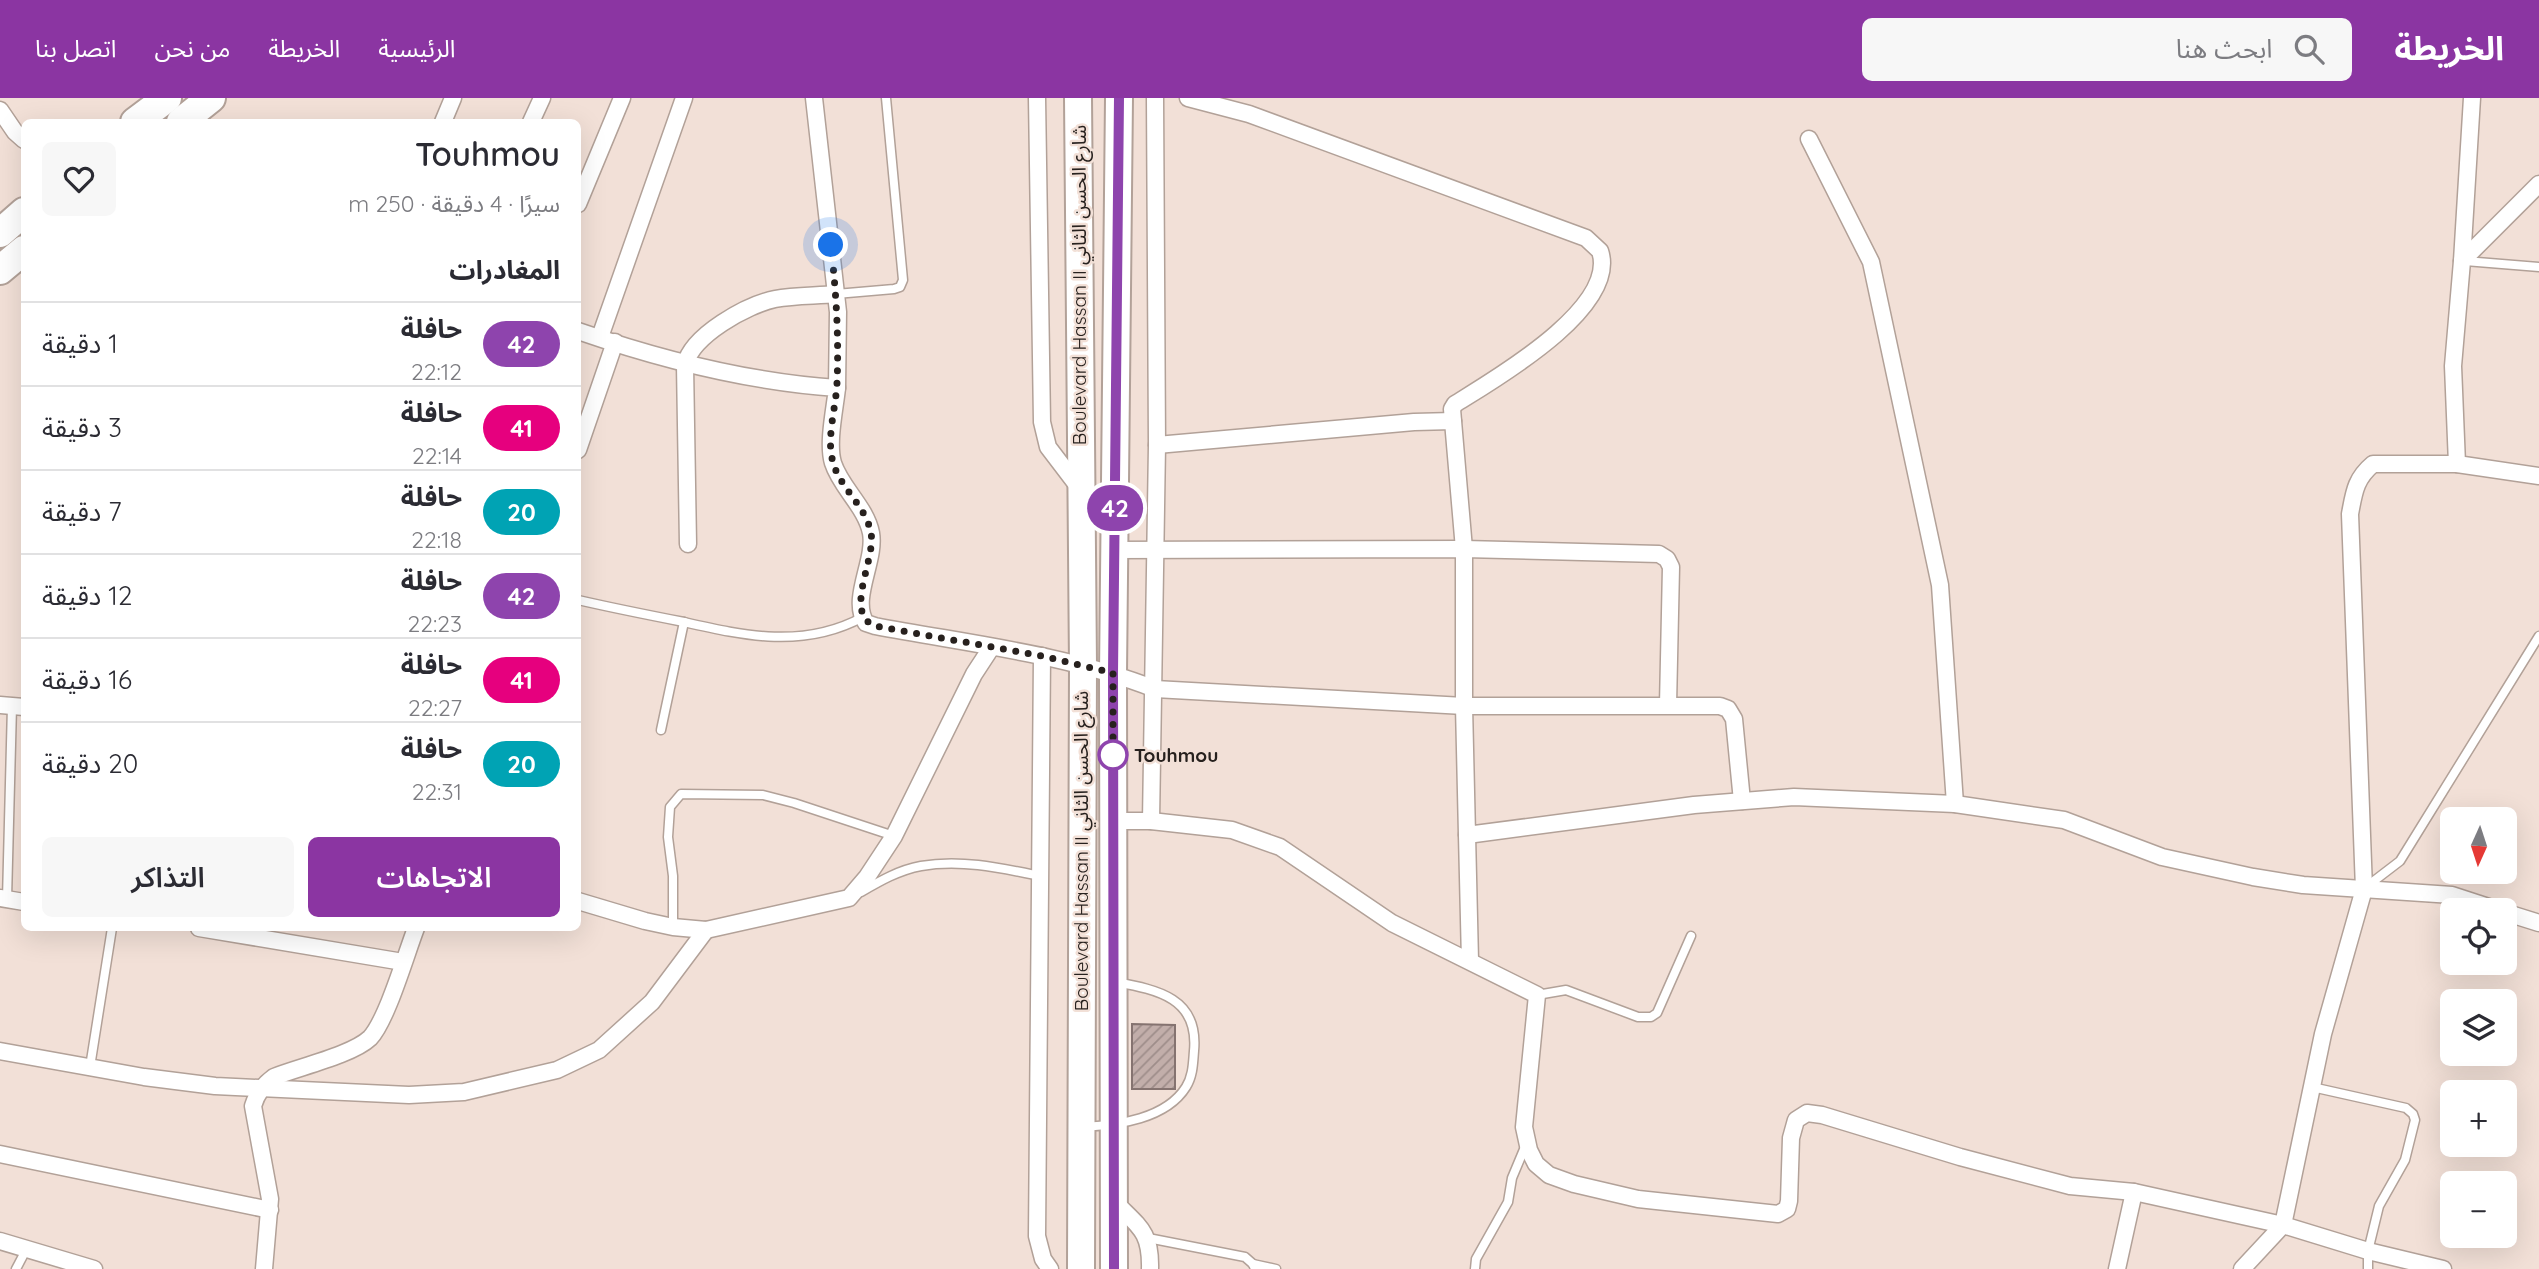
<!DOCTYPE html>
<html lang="ar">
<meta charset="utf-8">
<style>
:root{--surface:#fff;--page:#f7f7f7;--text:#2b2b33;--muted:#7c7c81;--line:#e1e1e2;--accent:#8b35a2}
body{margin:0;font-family:Quicksand,"Noto Sans Arabic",sans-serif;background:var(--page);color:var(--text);direction:rtl;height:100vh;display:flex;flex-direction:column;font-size:26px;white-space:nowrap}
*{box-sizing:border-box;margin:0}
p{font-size:23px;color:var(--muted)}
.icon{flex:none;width:38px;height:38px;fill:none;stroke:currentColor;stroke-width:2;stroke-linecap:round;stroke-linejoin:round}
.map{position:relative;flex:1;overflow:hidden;direction:ltr}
.details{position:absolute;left:21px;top:21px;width:560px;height:812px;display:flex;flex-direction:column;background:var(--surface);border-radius:10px;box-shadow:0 7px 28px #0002;direction:rtl}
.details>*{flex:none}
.badge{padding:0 14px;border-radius:23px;font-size:24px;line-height:46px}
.needle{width:46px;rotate:183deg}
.controls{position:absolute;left:2440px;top:709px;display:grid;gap:14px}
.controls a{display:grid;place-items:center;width:77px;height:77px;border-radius:10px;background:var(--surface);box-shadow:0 7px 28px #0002;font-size:35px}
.you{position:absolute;width:35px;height:35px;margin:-18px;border:5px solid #fff;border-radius:50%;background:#1a73e8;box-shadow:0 0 0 10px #1a73e833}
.map>.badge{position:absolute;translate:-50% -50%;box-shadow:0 0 0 4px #fff}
h2{padding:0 21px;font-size:26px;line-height:63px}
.round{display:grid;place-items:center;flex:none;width:74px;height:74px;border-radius:10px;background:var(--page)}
.headline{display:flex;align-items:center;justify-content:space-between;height:119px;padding:0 21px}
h1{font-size:33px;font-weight:600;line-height:52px}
.cta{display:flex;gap:14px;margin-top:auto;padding:14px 21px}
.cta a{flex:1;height:80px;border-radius:10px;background:var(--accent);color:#fff;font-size:28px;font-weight:600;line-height:80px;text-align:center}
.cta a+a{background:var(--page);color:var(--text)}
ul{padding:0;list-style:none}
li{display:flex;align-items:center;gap:21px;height:84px;padding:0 21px;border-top:2px solid var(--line)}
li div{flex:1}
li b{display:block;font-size:26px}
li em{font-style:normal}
li .badge{min-width:77px;font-weight:700;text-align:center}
header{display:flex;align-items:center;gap:42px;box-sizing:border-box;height:98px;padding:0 35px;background:var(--accent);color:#fff}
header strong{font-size:33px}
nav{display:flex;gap:38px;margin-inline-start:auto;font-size:24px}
.search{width:490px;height:63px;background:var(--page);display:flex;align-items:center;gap:18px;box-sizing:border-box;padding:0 24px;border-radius:10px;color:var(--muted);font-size:26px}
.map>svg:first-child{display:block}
.building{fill:url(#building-hatch);stroke:#857370;stroke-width:2}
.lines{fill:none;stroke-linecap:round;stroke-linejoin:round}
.service-casing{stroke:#b2a198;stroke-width:11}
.minor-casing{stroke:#b2a198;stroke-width:19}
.primary-casing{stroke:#b2a198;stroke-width:30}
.trunk-casing{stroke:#b2a198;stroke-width:32}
.service{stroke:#fff;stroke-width:8}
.minor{stroke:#fff;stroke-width:16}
.primary{stroke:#fff;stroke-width:26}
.trunk{stroke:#fff;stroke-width:28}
.line-casing{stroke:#fff;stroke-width:16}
.line{stroke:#8e44ad;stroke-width:10}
.walk{stroke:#27211e;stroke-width:7;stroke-dasharray:0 12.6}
.stop-dot{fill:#fff;stroke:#8e44ad;stroke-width:3.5}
.labels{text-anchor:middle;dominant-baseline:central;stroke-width:5;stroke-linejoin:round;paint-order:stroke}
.street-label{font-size:19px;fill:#27211e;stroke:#f2e0d7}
.stop-label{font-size:19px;font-weight:bold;fill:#27211e;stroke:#f2e0d7;text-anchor:start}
</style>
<header>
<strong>الخريطة</strong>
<div class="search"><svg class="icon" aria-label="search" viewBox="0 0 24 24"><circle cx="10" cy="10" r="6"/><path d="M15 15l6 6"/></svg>ابحث هنا</div>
<nav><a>الرئيسية</a><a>الخريطة</a><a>من نحن</a><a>اتصل بنا</a></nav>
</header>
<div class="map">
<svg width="2539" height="1171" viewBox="0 0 2539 1171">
<defs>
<pattern id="building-hatch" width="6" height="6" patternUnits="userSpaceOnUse" patternTransform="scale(1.75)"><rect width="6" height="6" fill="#c2aeaa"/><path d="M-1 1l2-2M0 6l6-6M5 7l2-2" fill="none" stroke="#9e8d8a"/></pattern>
</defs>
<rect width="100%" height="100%" fill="#f2e0d7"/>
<polygon class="building" points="1132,926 1175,927 1175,991 1132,991"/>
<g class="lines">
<defs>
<g id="service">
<polyline points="2465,163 2539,169"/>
<polyline points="836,196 894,191 900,189 903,182 886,0"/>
<path d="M578,502C613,510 648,517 684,524C745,538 804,551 863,519"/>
<polyline points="661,632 684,524"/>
<polyline points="2366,789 2400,763 2539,538"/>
<path d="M861,794C880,783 899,772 921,768C961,761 1001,770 1040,778"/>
<polyline points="7,801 12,608"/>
<polyline points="673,829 673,778 668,739 670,709 681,696 763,697 794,705 894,738"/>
<polyline points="1537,897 1566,892 1638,919 1651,919 1657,915 1691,838"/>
<polyline points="90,969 112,830"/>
<polyline points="2312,989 2406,1010 2413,1016 2415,1022 2405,1062 2379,1108 2368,1153 2368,1171"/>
<path d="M1084,1029C1118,1027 1166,1021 1186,989C1193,978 1193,965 1194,953C1199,900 1158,892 1116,884"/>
<polyline points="1148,1140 1245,1159 1253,1166 1255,1171"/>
<polyline points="1253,1166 1276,1171"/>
<polyline points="16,1171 26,1152"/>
<polyline points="1475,1171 1476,1161 1508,1104 1512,1080 1525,1049"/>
</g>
<g id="minor">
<polyline points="814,0 838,214 837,290"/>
<polyline points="1037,0 1042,324 1048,349 1080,391"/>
<path d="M1188,0L1249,16L1586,140L1600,153C1619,210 1495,281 1455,306L1452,311L1453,323"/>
<polyline points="0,12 15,34 24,42"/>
<polyline points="443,24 453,0"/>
<polyline points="531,24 542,0"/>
<polyline points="1809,41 1871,164 1940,487 1955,706"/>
<polyline points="2539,86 2462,163 2453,268 2457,366 2539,378"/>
<polyline points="578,106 622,0"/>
<polyline points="2462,163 2472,0"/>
<path d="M578,233C662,262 747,284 837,290C835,310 827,345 833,365C841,390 866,409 871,435C876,463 850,501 866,525L875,528C969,546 1066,556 1155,591L1464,608H1720L1728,611L1734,621L1742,703"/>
<polyline points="600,239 684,0"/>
<polyline points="1157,347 1414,324 1453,323 1464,451 1464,608 1467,737 1694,707 1794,699 1955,706 2064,722 2162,759 2253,779 2303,787 2452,797 2498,812"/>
<polyline points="578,352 615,244"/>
<path d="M688,446L685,267C692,237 747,207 775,201C795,197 816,198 836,196"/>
<polyline points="1114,452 1464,451 1659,456 1667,461 1671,469 1668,607"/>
<polyline points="1042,558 1037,1138 1043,1161 1050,1171"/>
<polyline points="0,607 24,609"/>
<path d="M1114,723H1151L1232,732L1280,749L1392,825L1537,897L1524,1029L1529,1052L1536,1066L1549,1077L1574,1086L1638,1101L1778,1116L1787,1111L1789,1103L1791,1040L1796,1022L1807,1015L1822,1017L1960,1059L2070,1088L2134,1094L2283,1127L2323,936L2364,791L2350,416C2354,395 2355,381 2373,366H2457"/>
<polyline points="1151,723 1157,347 1155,0"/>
<polyline points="1467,737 1470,863"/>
<polyline points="0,800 24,804"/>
<polyline points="578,803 645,823 673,829 706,832 849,800 867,779 894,738 974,576 991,550"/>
<polyline points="2504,814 2539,825"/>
<polyline points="199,830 403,864"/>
<polyline points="0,953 144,979 215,988 409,997 464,994 557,972 599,952 652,904 706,832"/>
<polyline points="0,1056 270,1112"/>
<path d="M1114,1103C1139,1129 1151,1133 1150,1171"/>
<polyline points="0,1143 94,1171"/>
<path d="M264,1171L270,1101L253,1008C257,995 263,987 274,979C299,969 352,957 370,940C387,922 406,856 416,830"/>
<polyline points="2117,1171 2134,1094"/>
<polyline points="2242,1171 2283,1127 2368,1153 2443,1171"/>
</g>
<g id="primary">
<polyline points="1078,0 1083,567 1081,1171"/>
<polyline points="1114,1171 1113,575 1119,0"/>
</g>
<g id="trunk">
<polyline points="135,24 167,0"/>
<polyline points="181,24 211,0"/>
<polyline points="0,135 24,114"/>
<polyline points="0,172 24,152"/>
</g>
</defs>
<use href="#service" class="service-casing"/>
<use href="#minor" class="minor-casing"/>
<use href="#primary" class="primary-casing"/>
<use href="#trunk" class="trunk-casing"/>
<use href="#service" class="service"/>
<use href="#minor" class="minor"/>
<use href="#primary" class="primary"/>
<use href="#trunk" class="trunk"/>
</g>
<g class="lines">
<defs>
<polyline id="line" points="1114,1171 1113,575 1119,0"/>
</defs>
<use href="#line" class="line-casing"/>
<use href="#line" class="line"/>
<path class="walk" d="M831,147C836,194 839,238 837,285C836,309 827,337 832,360C837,388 866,407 871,435C876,462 843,515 875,528L1042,558L1113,575V657"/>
</g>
<circle class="stop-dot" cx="1113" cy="657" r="14"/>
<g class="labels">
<g class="street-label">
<text transform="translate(1079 187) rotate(-90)">Boulevard Hassan II شارع الحسن الثاني</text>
<text transform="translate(1081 753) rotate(-90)">Boulevard Hassan II شارع الحسن الثاني</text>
</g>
<g class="stop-label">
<text x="1134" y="657">Touhmou</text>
</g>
</g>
</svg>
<div class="controls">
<a><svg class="needle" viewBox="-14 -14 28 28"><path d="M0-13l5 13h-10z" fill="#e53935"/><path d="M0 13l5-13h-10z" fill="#7c7c81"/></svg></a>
<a><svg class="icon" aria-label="locate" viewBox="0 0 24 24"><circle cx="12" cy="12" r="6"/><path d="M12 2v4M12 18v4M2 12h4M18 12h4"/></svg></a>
<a><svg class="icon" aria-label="layers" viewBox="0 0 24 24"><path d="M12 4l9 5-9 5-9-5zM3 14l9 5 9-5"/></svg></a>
<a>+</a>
<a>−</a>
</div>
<div class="you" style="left:831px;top:147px"></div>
<b class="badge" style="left:1115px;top:410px;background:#8e44ad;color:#fff">42</b>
<section class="details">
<div class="headline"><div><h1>Touhmou</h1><p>سيرًا · 4 دقيقة · 250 m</p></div><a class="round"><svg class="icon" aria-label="heart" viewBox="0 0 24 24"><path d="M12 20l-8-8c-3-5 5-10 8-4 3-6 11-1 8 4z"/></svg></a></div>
<h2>المغادرات</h2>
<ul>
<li><span class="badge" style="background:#8e44ad;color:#fff">42</span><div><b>حافلة</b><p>22:12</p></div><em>1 دقيقة</em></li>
<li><span class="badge" style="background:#e6007e;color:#fff">41</span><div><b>حافلة</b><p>22:14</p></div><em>3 دقيقة</em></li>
<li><span class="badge" style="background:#00a3b4;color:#fff">20</span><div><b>حافلة</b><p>22:18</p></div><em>7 دقيقة</em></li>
<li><span class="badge" style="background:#8e44ad;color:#fff">42</span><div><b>حافلة</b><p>22:23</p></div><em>12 دقيقة</em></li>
<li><span class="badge" style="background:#e6007e;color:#fff">41</span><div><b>حافلة</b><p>22:27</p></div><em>16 دقيقة</em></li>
<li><span class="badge" style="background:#00a3b4;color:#fff">20</span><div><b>حافلة</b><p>22:31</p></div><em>20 دقيقة</em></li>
</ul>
<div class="cta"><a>الاتجاهات</a><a>التذاكر</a></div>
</section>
</div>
